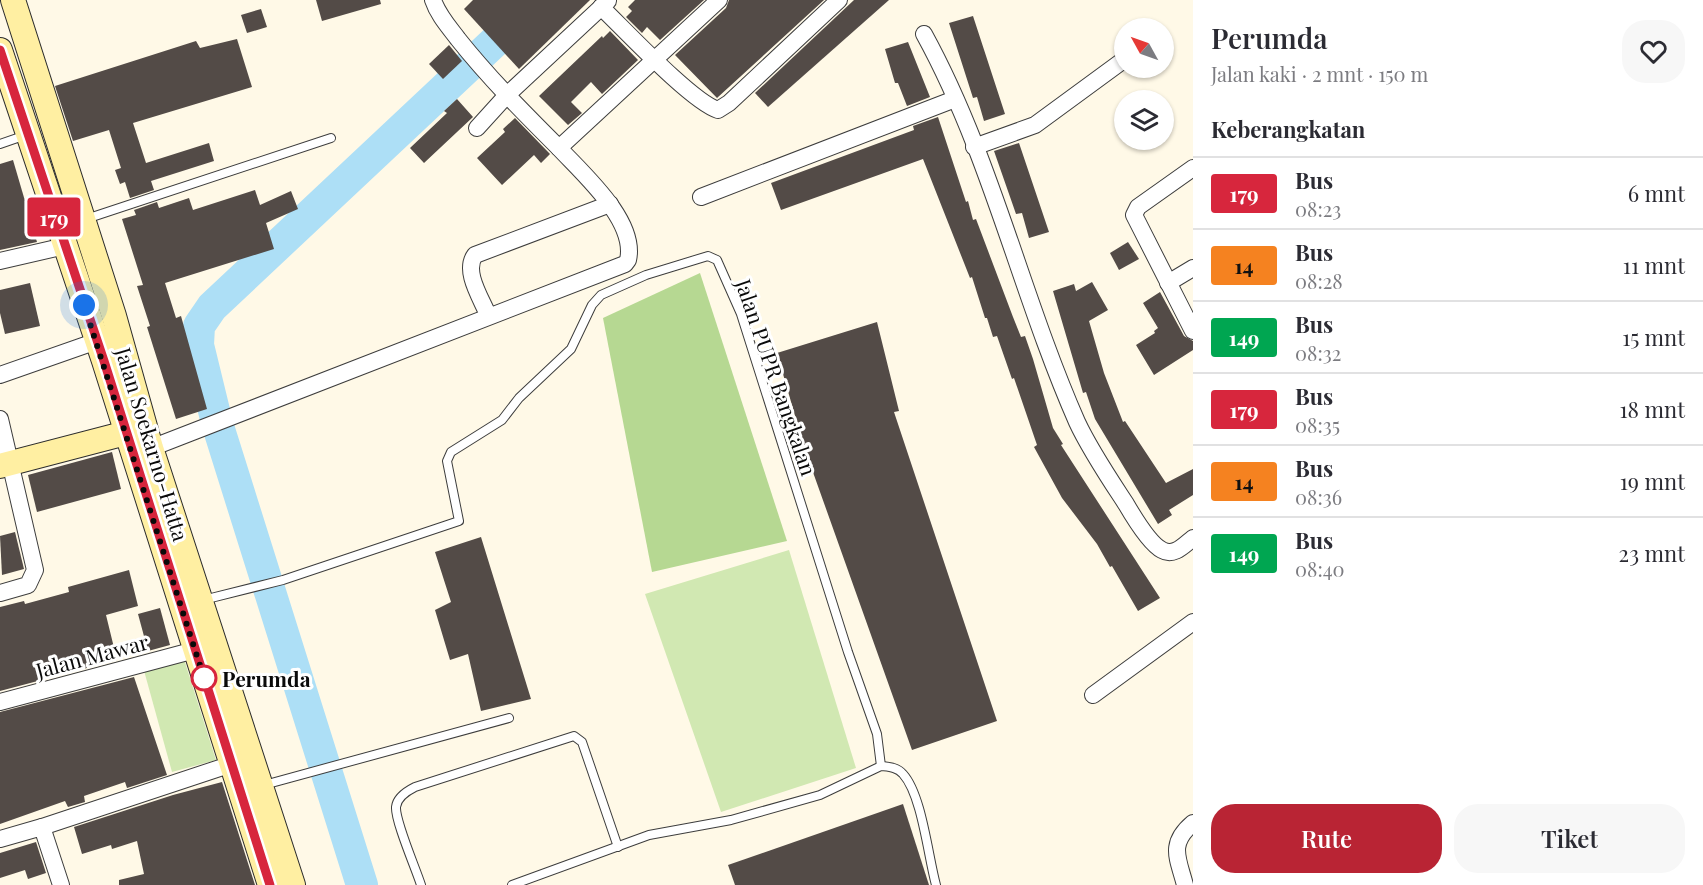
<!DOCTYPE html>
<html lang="id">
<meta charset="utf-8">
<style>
:root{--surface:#fff;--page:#f7f7f7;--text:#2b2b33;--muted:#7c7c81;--line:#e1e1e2;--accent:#b92434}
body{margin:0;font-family:"Playfair Display",serif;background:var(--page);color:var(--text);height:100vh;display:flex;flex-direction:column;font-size:22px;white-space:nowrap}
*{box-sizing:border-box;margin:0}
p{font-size:20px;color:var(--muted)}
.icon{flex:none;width:33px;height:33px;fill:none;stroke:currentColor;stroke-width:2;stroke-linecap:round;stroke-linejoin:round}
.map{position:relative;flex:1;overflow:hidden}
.drawer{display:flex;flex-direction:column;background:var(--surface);width:510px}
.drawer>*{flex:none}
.badge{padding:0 12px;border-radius:4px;font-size:21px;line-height:39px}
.needle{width:39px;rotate:310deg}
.buttons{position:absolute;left:1114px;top:18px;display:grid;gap:12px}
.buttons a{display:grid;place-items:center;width:60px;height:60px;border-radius:50%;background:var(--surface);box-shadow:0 2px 4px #0004;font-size:30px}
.you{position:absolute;width:30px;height:30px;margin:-15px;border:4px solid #fff;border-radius:50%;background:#1a73e8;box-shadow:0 0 0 9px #1a73e833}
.map>.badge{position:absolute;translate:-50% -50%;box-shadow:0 0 0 3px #fff}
h2{padding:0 18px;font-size:22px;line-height:54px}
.round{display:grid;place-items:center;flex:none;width:63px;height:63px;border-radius:24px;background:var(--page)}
.headline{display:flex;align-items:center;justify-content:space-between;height:102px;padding:0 18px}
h1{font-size:28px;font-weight:600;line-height:45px}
.cta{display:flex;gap:12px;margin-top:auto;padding:12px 18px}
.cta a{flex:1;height:69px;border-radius:24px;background:var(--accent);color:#fff;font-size:24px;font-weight:600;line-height:69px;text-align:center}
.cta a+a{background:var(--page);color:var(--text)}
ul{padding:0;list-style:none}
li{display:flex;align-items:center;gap:18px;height:72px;padding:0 18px;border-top:2px solid var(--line)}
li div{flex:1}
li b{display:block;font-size:22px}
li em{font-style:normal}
li .badge{min-width:66px;font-weight:700;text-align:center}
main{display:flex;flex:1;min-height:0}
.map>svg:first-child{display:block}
.green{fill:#d1e8b2}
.forest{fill:#b6d892}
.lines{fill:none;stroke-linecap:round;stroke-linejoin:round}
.river{stroke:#addff6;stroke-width:32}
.building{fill:#534b47}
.lane-casing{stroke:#3d3d3d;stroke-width:10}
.street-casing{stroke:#3d3d3d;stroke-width:18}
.secondary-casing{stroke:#2c2c2c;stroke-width:26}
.lane{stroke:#fff;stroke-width:8}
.street{stroke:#fff;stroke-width:16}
.secondary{stroke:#ffefa2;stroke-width:24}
.line-casing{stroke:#fff;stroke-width:14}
.line{stroke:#d7263d;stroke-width:9}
.walk{stroke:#0a0a0a;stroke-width:6;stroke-dasharray:0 10.8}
.stop-dot{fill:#fff;stroke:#d7263d;stroke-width:3}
.labels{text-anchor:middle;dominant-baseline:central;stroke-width:6;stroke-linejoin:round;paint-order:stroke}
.street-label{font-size:21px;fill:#0a0a0a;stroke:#fff}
.stop-label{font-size:21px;font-weight:bold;fill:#0a0a0a;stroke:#fff;text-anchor:start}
</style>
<main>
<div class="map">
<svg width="1193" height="885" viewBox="0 0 1193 885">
<rect width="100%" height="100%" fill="#fff9e7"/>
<g class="green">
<polygon points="789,550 856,768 721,812 645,594"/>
<polygon points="183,656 216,760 172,772 143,667"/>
</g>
<polygon class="forest" points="700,273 787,541 652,572 603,318"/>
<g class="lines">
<polyline class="river" points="362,885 217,423 198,345 199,326 212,307 539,0"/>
</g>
<g class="building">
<polygon points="316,0 380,0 381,4 322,21"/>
<polygon points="473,0 590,0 519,69 464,9"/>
<polygon points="635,0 704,0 660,40 647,27 642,33 626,17 632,11 628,7"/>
<polygon points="729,0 824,0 717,98 675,55 726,8"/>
<polygon points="854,0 889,0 768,107 755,93"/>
<polygon points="261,9 267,27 247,33 241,15"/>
<polygon points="973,16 1005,114 984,121 977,97 973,98 949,23"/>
<polygon points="610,31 638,60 602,94 591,82 571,102 582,113 568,125 539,96 602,36 603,38"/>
<polygon points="237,39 252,87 133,123 146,163 209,143 214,161 151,181 154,190 130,198 125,182 120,184 115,170 121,168 109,130 73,141 55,86 196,41 200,48"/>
<polygon points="908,42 930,97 907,106 898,83 895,83 885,49"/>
<polygon points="449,45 462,61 443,79 429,64"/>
<polygon points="457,99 473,117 424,163 410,148 447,113 444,111"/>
<polygon points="938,117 966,202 968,201 973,220 976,219 1013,317 1021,337 1025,336 1033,359 1053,428 1063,444 1061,445 1160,598 1138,611 1112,566 1110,567 1097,544 1062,498 1034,447 1037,445 1014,378 1012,379 997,336 993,337 987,318 985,318 972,277 970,278 923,159 781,210 771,183 914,130 913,126"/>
<polygon points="515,118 550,154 541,163 534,155 502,185 477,158 505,132 503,129"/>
<polygon points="1019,143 1049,232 1029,238 1022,213 1016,214 994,151"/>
<polygon points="13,160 37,242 0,250 0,164"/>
<polygon points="255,190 260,205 291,191 298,209 266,223 274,249 165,283 176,318 181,316 207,409 176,419 147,327 150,326 137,286 143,285 122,219 136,215 134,210 157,202 159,208 189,198 193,210"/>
<polygon points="1128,242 1139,259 1119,270 1110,253"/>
<polygon points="1092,282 1108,310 1089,321 1104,373 1123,422 1125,421 1166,483 1193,469 1193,495 1169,510 1172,515 1158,524 1095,419 1086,392 1083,393 1053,291 1074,284 1076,291"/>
<polygon points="30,283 40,326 5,334 0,313 0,290"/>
<polygon points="1160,292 1184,336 1193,341 1193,350 1154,375 1136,345 1155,333 1154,331 1158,328 1143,303"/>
<polygon points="877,322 899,411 894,412 997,721 912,750 804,447 777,353"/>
<polygon points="112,452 121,489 37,512 28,475"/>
<polygon points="15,532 24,569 2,575 0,536"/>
<polygon points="481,537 531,699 481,711 468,654 450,660 435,610 451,602 435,552"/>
<polygon points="129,570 138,606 106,615 117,660 0,691 0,607 24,601 25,604 69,592 68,587"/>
<polygon points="160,608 170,645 148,651 138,614"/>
<polygon points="134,677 167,775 127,788 125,782 84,796 85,802 68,807 65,801 0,824 0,712"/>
<polygon points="222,782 255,885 119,885 119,880 144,874 137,841 112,849 111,845 82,854 74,827 173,795"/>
<polygon points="903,804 929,885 735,885 728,865"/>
<polygon points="36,842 46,873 28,879 25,870 0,878 0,853"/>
</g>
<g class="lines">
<defs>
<g id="lane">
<polyline points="0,144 26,135"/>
<polyline points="86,219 331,138"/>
<polyline points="203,600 283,580 459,521 447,461 451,452 502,420 519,398 571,349 592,305 601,295 646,275 708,256 717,260 741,314 848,652 877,734 881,766"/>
<polyline points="264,785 509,718"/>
<path d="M421,885C416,869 395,821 396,807C397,797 407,791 415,787L574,736L582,742L618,847"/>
<path d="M512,885L649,835L731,820L820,795L881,766C889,767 897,767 903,774C922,795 928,856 936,885"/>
</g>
<g id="street">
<path d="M433,0C438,15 449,27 458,39C489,78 524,113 559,148L719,0"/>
<path d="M601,7C624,29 692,102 718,110L729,103L839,0"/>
<path d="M924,34C991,156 1021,295 1077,422C1090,450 1109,478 1126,504C1133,516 1150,544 1162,550C1174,557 1184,545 1193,538"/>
<polyline points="477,128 506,96 608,1"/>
<polyline points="974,147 1035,125 1125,59"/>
<polyline points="1193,168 1138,207 1134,215 1193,331"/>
<polyline points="701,197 955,99"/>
<polyline points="0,261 65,246"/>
<polyline points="1168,283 1193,268"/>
<path d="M488,315C481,298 463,271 475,255L610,204"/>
<polyline points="0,375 97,341"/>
<polyline points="0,419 35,570 28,585 0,593"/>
<path d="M151,448L625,264L628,260C637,221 583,174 559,148"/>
<polyline points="1093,695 1193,622"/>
<polyline points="0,702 195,650"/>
<polyline points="42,827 232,764"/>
<polyline points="0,839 42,827 61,885"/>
<path d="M1185,885C1178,858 1168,844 1193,823"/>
</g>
<g id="secondary">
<polyline points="13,0 114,316 151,448 293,885"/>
<polyline points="0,50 104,361 270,885"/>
<polyline points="0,466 126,433"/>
</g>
</defs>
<use href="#lane" class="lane-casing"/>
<use href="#street" class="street-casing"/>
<use href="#secondary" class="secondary-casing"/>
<use href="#lane" class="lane"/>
<use href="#street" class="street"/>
<use href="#secondary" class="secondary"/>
</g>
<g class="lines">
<defs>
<polyline id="line" points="0,50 104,361 270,885"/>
</defs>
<use href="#line" class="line-casing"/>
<use href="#line" class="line"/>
<polyline class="walk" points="84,305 204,678"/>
</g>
<circle class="stop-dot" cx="204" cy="678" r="12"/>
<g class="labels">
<g class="street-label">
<text transform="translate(777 377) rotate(71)">Jalan PUPR Bangkalan</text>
<text transform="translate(153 444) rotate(73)">Jalan Soekarno-Hatta</text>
<text transform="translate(92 655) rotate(-15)">Jalan Mawar</text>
</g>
<g class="stop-label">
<text x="222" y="678">Perumda</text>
</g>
</g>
</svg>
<div class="buttons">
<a><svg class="needle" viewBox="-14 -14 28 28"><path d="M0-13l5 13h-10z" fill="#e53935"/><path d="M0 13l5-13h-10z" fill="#7c7c81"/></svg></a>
<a><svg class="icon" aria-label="layers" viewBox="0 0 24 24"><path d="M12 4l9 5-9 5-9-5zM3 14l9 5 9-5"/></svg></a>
</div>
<div class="you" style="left:84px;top:305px"></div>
<b class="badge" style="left:54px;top:217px;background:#d7263d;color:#fff">179</b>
</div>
<section class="drawer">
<div class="headline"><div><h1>Perumda</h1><p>Jalan kaki · 2 mnt · 150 m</p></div><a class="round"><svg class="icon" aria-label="heart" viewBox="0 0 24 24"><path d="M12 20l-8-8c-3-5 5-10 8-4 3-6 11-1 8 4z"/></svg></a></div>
<h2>Keberangkatan</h2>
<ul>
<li><span class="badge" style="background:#d7263d;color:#fff">179</span><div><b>Bus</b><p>08:23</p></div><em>6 mnt</em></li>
<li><span class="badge" style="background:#f58220;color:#111">14</span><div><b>Bus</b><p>08:28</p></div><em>11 mnt</em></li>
<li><span class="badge" style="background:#00a651;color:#fff">149</span><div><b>Bus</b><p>08:32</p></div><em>15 mnt</em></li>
<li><span class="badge" style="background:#d7263d;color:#fff">179</span><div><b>Bus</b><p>08:35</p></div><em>18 mnt</em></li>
<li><span class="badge" style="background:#f58220;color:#111">14</span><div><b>Bus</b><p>08:36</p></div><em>19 mnt</em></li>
<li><span class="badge" style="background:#00a651;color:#fff">149</span><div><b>Bus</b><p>08:40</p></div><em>23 mnt</em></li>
</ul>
<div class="cta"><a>Rute</a><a>Tiket</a></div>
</section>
</main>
